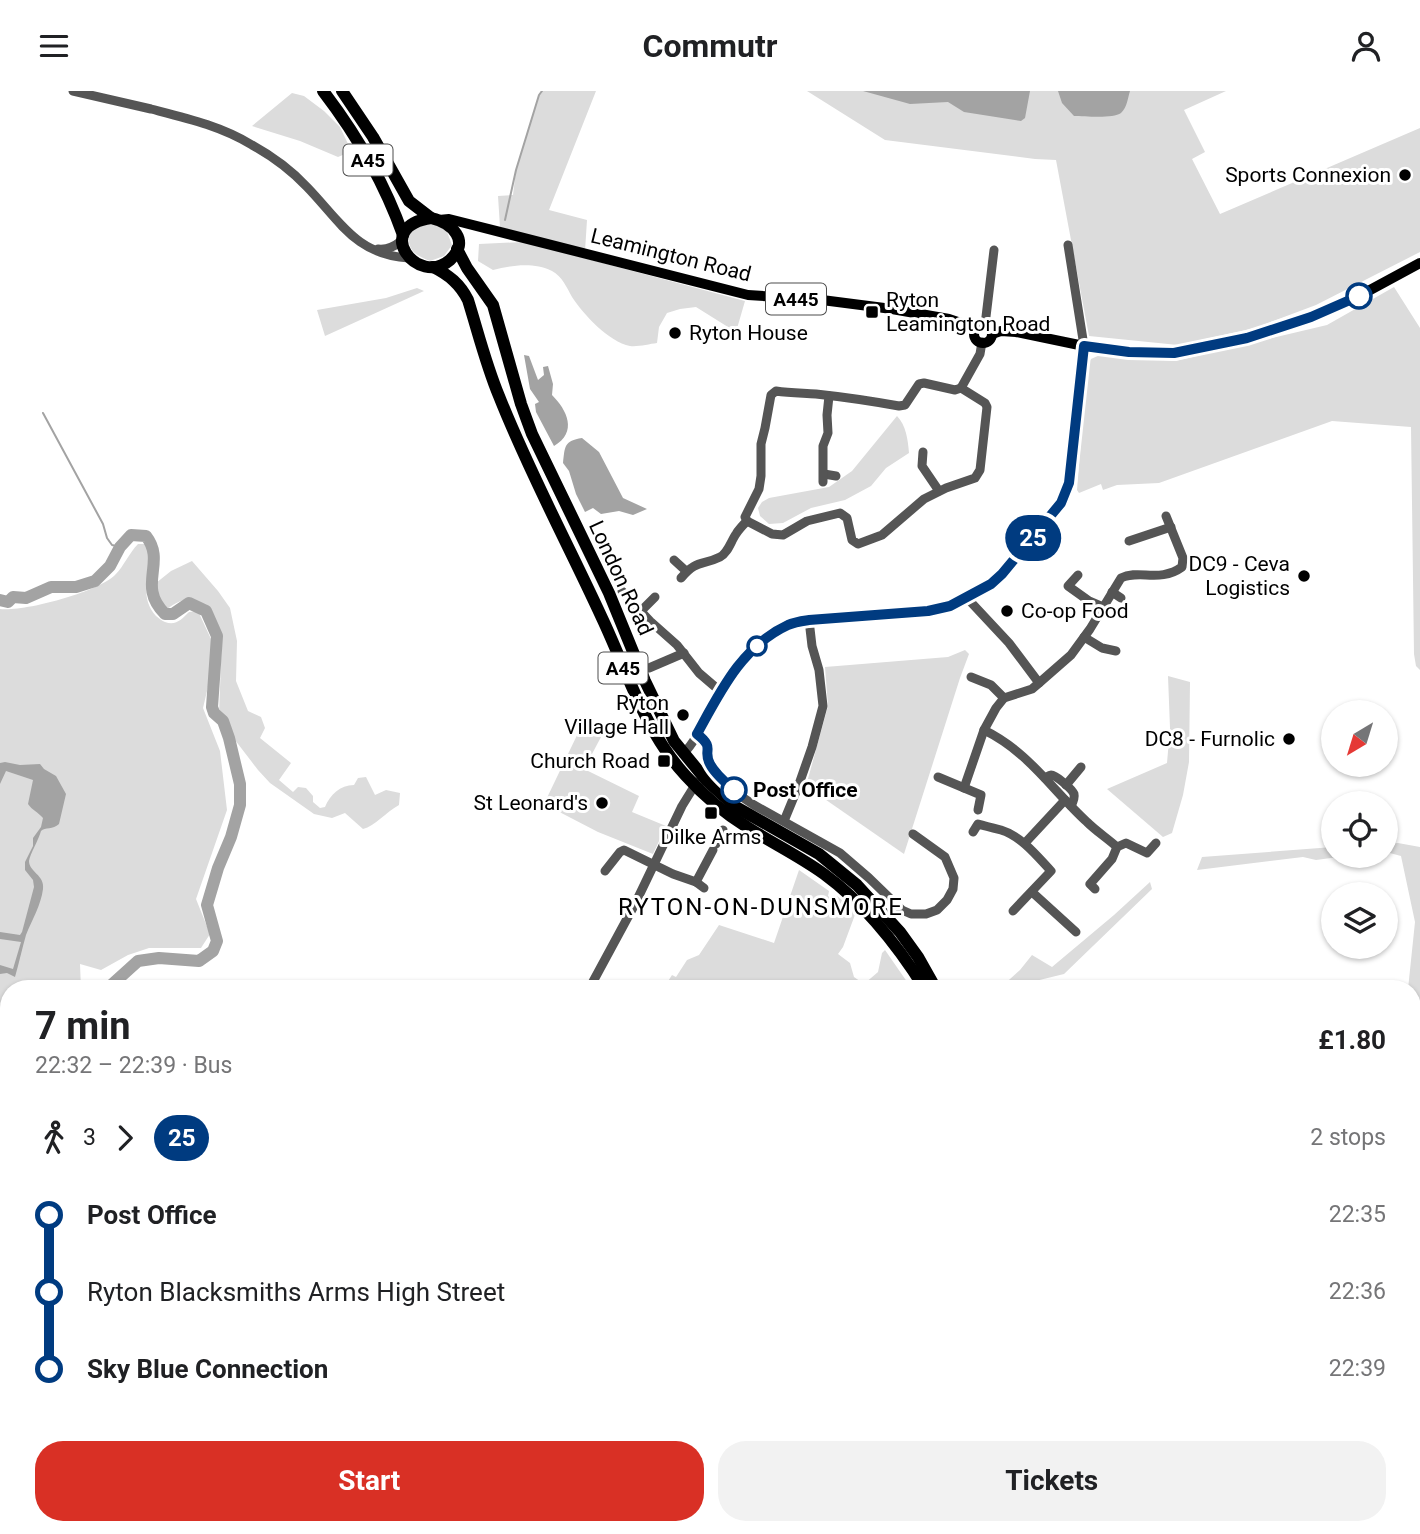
<!DOCTYPE html>
<meta charset="utf-8">
<style>
:root{--surface:#fff;--page:#f2f2f2;--text:#202124;--muted:#757577;--accent:#d93025}
body{margin:0;font-family:Roboto,sans-serif;background:var(--page);color:var(--text);height:100vh;display:flex;flex-direction:column;font-size:26px;white-space:nowrap}
*{box-sizing:border-box;margin:0}
p{font-size:23px;color:var(--muted)}
.icon{flex:none;width:38px;height:38px;fill:none;stroke:currentColor;stroke-width:2;stroke-linecap:round;stroke-linejoin:round}
.map{position:relative;flex:1;overflow:hidden}
.drawer{position:absolute;left:0px;top:889px;width:1421px;height:555px;display:flex;flex-direction:column;background:var(--surface);border-radius:28px 28px 0 0;box-shadow:0 2px 5px #0004}
.drawer>*{flex:none}
.badge{padding:0 14px;border-radius:23px;font-size:24px;line-height:46px}
.needle{width:46px;rotate:218deg}
.controls{position:absolute;left:1321px;top:609px;display:grid;gap:14px}
.controls a{display:grid;place-items:center;width:77px;height:77px;border-radius:50%;background:var(--surface);box-shadow:0 2px 5px #0004;font-size:35px}
.map>.badge{position:absolute;translate:-50% -50%;box-shadow:0 0 0 4px #fff}
.legs{display:flex;align-items:center;gap:10px;height:77px;padding:0 35px;font-size:23px}
.legs p{margin-inline-start:auto}
.headline{display:flex;align-items:center;justify-content:space-between;height:119px;padding:0 35px}
h1{font-size:38px;font-weight:700;line-height:52px}
.action{display:flex;gap:14px;margin-top:auto;padding:14px 35px}
.action a{flex:1;height:80px;border-radius:28px;background:var(--accent);color:#fff;font-size:28px;font-weight:700;line-height:80px;text-align:center}
.action a+a{background:var(--page);color:var(--text)}
ul{padding:0 35px;list-style:none}
li{display:flex;align-items:center;gap:24px;height:77px;font-size:26px}
li i{display:grid;place-items:center;width:10px;height:100%;margin:0 9px;background:currentColor}
li i::after{content:'';width:18px;height:18px;margin:-9px;border:5px solid;border-radius:50%;background:var(--surface)}
li p{margin-inline-start:auto}
li:first-child i{background:linear-gradient(#0000 50%,currentColor 0)}
li:last-child i{background:linear-gradient(currentColor 50%,#0000 0)}
header{display:flex;justify-content:space-between;align-items:center;height:91px;padding:0 35px;background:var(--surface);font-size:32px;font-weight:700}
.map>svg:first-child{display:block}
.green{fill:#dcdcdc}
.water{fill:#a3a3a3}
.lines{fill:none;stroke-linecap:round;stroke-linejoin:round}
.stream{stroke:#a3a3a3;stroke-width:2}
.river{stroke:#a3a3a3;stroke-width:12}
.minor{stroke:#555;stroke-width:9}
.major{stroke:#000;stroke-width:10}
.highway{stroke:#000;stroke-width:12}
.line-1-casing{stroke:#fff;stroke-width:16}
.line-1{stroke:#003b80;stroke-width:10}
.poi-dot{fill:#000;stroke:#fff;stroke-width:2.5}
.stop-1-dot{fill:#fff;stroke:#003b80;stroke-width:3.5}
.labels{text-anchor:middle;dominant-baseline:central;stroke-width:6;stroke-linejoin:round;paint-order:stroke}
.shield{fill:#fff;stroke:#4c4c4c;stroke-width:2}
.shield-label{font-size:19px;font-weight:bold;fill:#000}
.poi-label{font-size:21px;fill:#000;stroke:#fff;text-anchor:end}
.street-label{font-size:21px;fill:#000;stroke:#fff}
.stop-label{font-size:21px;font-weight:bold;fill:#000;stroke:#fff;text-anchor:start}
.quarter-label{font-size:24px;letter-spacing:2px;fill:#000;stroke:#fff}
</style>
<header><svg class="icon" aria-label="menu" viewBox="0 0 24 24"><path d="M4 6h16M4 12h16M4 18h16"/></svg>Commutr<svg class="icon" aria-label="person" viewBox="0 0 24 24"><circle cx="12" cy="8" r="4"/><path d="M4 21q1-7 8-7t8 7"/></svg></header>
<div class="map">
<svg width="1420" height="1443" viewBox="0 0 1420 1443">
<rect width="100%" height="100%" fill="#fff"/>
<g class="green">
<polygon points="542,0 596,0 549,119 587,129 585,160 500,136 498,105 513,104 516,79 539,4"/>
<polygon points="807,0 1226,0 1184,19 1205,61 1192,68 1220,123 1420,37 1420,161 1316,214 1255,237 1178,254 1089,245 1056,69 1035,68 885,49"/>
<polygon points="292,2 304,5 324,20 340,36 349,55 345,63 338,66 300,50 252,35"/>
<path d="M430,132L446,138L452,154L444,165L430,170C416,164 410,162 408,146L416,136Z"/>
<path d="M524,151L745,210L736,241L696,216L680,218L667,222L659,236L657,252C649,253 638,256 630,255C609,251 583,223 572,206C567,197 562,185 552,180C534,171 512,174 493,179L478,170L479,153Z"/>
<polygon points="1394,196 1420,237 1420,579 1416,575 1414,563 1411,336 1332,330 1159,392 1117,394 1103,399 1101,393 1079,402 1077,399 1087,274 1091,268 1100,264 1176,270 1327,234"/>
<polygon points="417,197 424,200 325,245 317,219 386,207"/>
<path d="M897,325C906,334 908,349 909,362L886,377L871,395L845,409L811,417L783,432L769,433L760,425L758,417L762,411L769,407L829,396L852,380Z"/>
<path d="M138,453H148C152,477 137,505 156,525C159,527 162,530 165,531C176,535 182,528 189,521L198,520L211,548V583L203,617L220,660L227,719L196,808L210,843L201,857H149L128,864L101,879L80,873L81,898H9V1435L717,1436L705,1438L703,1443H0V518C24,521 98,501 115,484C124,475 129,462 138,453Z"/>
<path d="M192,470L218,500L230,517L237,550L236,590L248,620L261,626L265,637L260,647L291,672L279,689L293,701L298,696L306,697L313,705V711L320,717L325,716C330,704 340,694 354,694L358,687L366,686L375,704L386,699L400,702L399,714C386,721 375,735 363,738L345,722L332,727L314,723L270,692L258,679L235,649L227,630L219,623L222,545L207,514C188,507 184,506 167,518L158,508L156,492L171,480Z"/>
<polygon points="965,559 969,563 960,587 904,763 806,695 828,615 825,576 948,566"/>
<polygon points="1168,585 1190,591 1189,671 1183,704 1172,742 1163,746 1107,698 1167,672 1170,637"/>
<polygon points="580,638 601,646 584,678 639,705 632,721 666,735 653,763 598,741 544,713"/>
<polygon points="1398,752 1420,756 1420,938 1417,985 1412,985 1412,898 1408,898 1415,831 1401,765 1386,761 1386,753"/>
<polygon points="1333,756 1334,765 1346,765 1316,769 1303,766 1197,779 1202,766"/>
<polygon points="799,779 829,800 828,805 832,808 837,805 856,821 843,856 838,863 850,872 854,886 864,893 878,881 882,862 885,859 912,898 663,898 672,884 676,886 687,869 699,864 719,834 774,852"/>
<polygon points="1150,791 1152,798 1064,883 1011,896 1011,898 999,898 1020,879 1032,864 1052,876 1114,824"/>
<polygon points="831,1435 1026,1435 1029,1443 838,1443"/>
</g>
<g class="water">
<polygon points="863,0 1030,0 1025,27 1021,30 964,21 948,11 910,13"/>
<path d="M1058,0H1130C1128,6 1127,17 1121,22C1113,28 1085,25 1074,25L1062,12Z"/>
<path d="M524,264L529,265L538,289L544,284L543,276L548,275L553,293L552,304C567,319 578,341 554,355L536,321L535,313L539,311L530,298Z"/>
<path d="M582,347L599,361L623,407L647,418L633,424L619,420L601,423L593,417L585,421L576,403L569,380L563,372C565,355 564,350 582,347Z"/>
<path d="M5,671L20,674L40,673L44,678L56,685L66,703L59,733C53,739 45,736 41,740C39,748 30,763 29,770C29,781 45,784 43,798C41,814 32,829 26,844C22,858 19,872 15,886L7,882L0,883V874L13,878L21,851L0,848V841L20,844L22,841L34,796L33,789L25,779V771L33,755V747L41,736L43,727C38,721 32,719 28,713L33,689L6,680L0,693V672Z"/>
<polygon points="0,1150 9,1150 9,1332 0,1330 0,1192 6,1188 5,1184 0,1182"/>
</g>
<g class="lines">
<g class="stream">
<polyline points="505,129 516,79 539,4 542,0"/>
<polyline points="43,322 103,433 107,447 112,454 120,456"/>
<polyline points="546,1435 559,1443"/>
<polyline points="508,1443 514,1435"/>
</g>
<g class="river">
<path d="M0,509L8,511L13,506L26,507L51,496H76L95,490L110,475L120,456L131,444L146,445C167,472 136,494 165,523H173L189,512L206,520L217,545L212,616L214,622L223,630L229,647L240,693V714L231,746L218,777L207,814L217,850L213,860L199,870L159,867L138,870L107,898"/>
<polyline points="320,1435 324,1443"/>
</g>
<g class="minor">
<path d="M73,0C99,6 125,12 151,18C186,27 221,35 252,54C272,65 291,79 307,96C340,130 356,164 409,167"/>
<path d="M378,158C387,159 394,156 401,150"/>
<polyline points="985,234 994,159"/>
<polyline points="923,361 922,375 939,400"/>
<polyline points="824,383 836,385"/>
<polyline points="823,391 823,355 828,342 827,324 829,305"/>
<polyline points="747,430 772,443 783,444 807,430 840,422 847,427 852,449 858,453 882,444 924,408 946,397 975,387 980,379 987,316 985,312 961,297 980,263 982,251"/>
<path d="M747,430L745,426L759,398L761,385V353L765,337L771,304L776,300C790,302 802,302 816,303C844,306 871,310 899,315L905,314L919,293L924,292L955,299L961,297"/>
<polyline points="1129,450 1171,436"/>
<polyline points="674,469 686,480"/>
<polyline points="1078,484 1068,495 1089,510 1103,516"/>
<path d="M681,487C697,468 702,475 720,466C728,462 731,450 736,443C739,438 743,434 747,430"/>
<polyline points="622,500 650,530 677,554 699,582 720,600"/>
<polyline points="1112,501 1121,507"/>
<path d="M967,507L1009,552L1039,592L1071,564L1090,538L1121,487C1139,478 1160,492 1182,476L1183,467L1166,425"/>
<polyline points="641,520 655,506"/>
<polyline points="1084,546 1102,557 1116,560"/>
<polyline points="649,577 684,562"/>
<polyline points="971,586 991,594 1004,607"/>
<path d="M984,639C1029,661 1052,699 1087,731C1096,740 1107,747 1117,756"/>
<polyline points="697,643 708,654 708,666 712,676 739,704 754,714 840,762 869,787 902,819 911,823 926,823 937,819 947,809 953,798 954,787 945,766 913,743"/>
<path d="M683,663C696,650 703,632 711,616C729,583 752,550 788,534C794,531 802,530 809,529L928,520L950,515L967,507L991,493L1018,466L1061,412L1068,392L1084,255L1068,154"/>
<polyline points="938,686 981,704 978,719"/>
<path d="M1045,687C1047,686 1049,684 1051,684C1056,684 1072,698 1074,703C1075,707 1073,711 1071,715"/>
<polyline points="1066,694 1081,676"/>
<polyline points="964,697 984,639 996,617 1004,607 1032,598 1039,592"/>
<polyline points="784,730 798,696 812,656 823,615 819,579 812,555 809,529"/>
<path d="M973,741L978,733C985,735 993,737 1001,739C1021,745 1037,765 1051,780L1013,820"/>
<polyline points="1025,752 1065,709"/>
<polyline points="716,753 723,739"/>
<polyline points="605,780 620,761 624,759 673,783 696,791 704,797"/>
<polyline points="696,791 713,759"/>
<polyline points="1095,798 1090,793 1112,768 1117,756 1126,752 1147,762 1156,752"/>
<polyline points="1032,801 1076,841"/>
<polyline points="589,898 635,813 682,715 695,694 695,691"/>
<polyline points="1412,1317 1420,1320"/>
</g>
<g class="major">
<polyline points="439,129 449,128 748,204 822,209 892,218 949,228 964,233 975,239"/>
<circle cx="983" cy="243" r="9"/>
<polyline points="992,243 1001,240 1016,241 1084,255 1129,261 1174,262 1247,246 1311,226 1359,205 1420,172"/>
</g>
<g class="highway">
<path d="M323,0C356,43 385,93 403,144"/>
<polyline points="342,0 373,46 409,110 431,127"/>
<path d="M431,127C452,132 471,150 450,169C418,197 371,136 431,127Z"/>
<polyline points="457,158 467,177 493,214 521,313 532,343 609,502 645,590 674,650 706,689 736,716 819,763 857,794 900,841 918,866 936,898"/>
<path d="M433,176C449,184 460,193 468,209C478,241 486,274 499,305C529,381 568,453 602,527C627,580 645,641 686,685C704,705 724,722 747,736C772,752 799,765 824,783C865,813 898,855 925,898"/>
<polyline points="1412,1096 1420,1075"/>
<polyline points="1412,1141 1414,1147 1412,1155"/>
<polyline points="1039,1435 1042,1443"/>
<polyline points="1054,1435 1057,1443"/>
<polyline points="1397,1443 1398,1435"/>
</g>
</g>
<g class="lines">
<defs>
<path id="line-1" d="M734,699C726,692 715,683 710,673C702,658 716,658 697,643C720,601 742,555 788,534C794,531 802,530 809,529L928,520L950,515L991,493L1002,483L1061,412L1069,392L1084,255L1129,261L1174,262L1247,247L1311,226L1359,205"/>
</defs>
<use href="#line-1" class="line-1-casing"/>
<use href="#line-1" class="line-1"/>
</g>
<g class="poi-dot">
<circle cx="1405" cy="84" r="7"/>
<rect x="865" y="214" width="14" height="14" rx="3.5"/>
<circle cx="675" cy="242" r="7"/>
<circle cx="1304" cy="485" r="7"/>
<circle cx="1007" cy="520" r="7"/>
<circle cx="683" cy="624" r="7"/>
<circle cx="1289" cy="648" r="7"/>
<rect x="657" y="663" width="14" height="14" rx="3.5"/>
<circle cx="602" cy="712" r="7"/>
<rect x="704" y="715" width="14" height="14" rx="3.5"/>
</g>
<g class="stop-1-dot">
<circle cx="1359" cy="205" r="12"/>
<circle cx="757" cy="555" r="9"/>
<circle cx="734" cy="699" r="12"/>
</g>
<g class="labels">
<g class="shield">
<rect x="343.5" y="53.5" width="49" height="31" rx="5"/>
<rect x="766" y="192.5" width="60" height="31" rx="5"/>
<rect x="598.5" y="561.5" width="49" height="31" rx="5"/>
</g>
<g class="shield-label">
<text x="368" y="69">A45</text>
<text x="796" y="208">A445</text>
<text x="623" y="577">A45</text>
</g>
<g class="poi-label">
<text x="1391" y="84">Sports Connexion</text>
<text x="886" y="209" text-anchor="start">Ryton<tspan x="886" dy="24">Leamington Road</tspan></text>
<text x="689" y="242" text-anchor="start">Ryton House</text>
<text x="1290" y="473">DC9 - Ceva<tspan x="1290" dy="24">Logistics</tspan></text>
<text x="1021" y="520" text-anchor="start">Co-op Food</text>
<text x="669" y="612">Ryton<tspan x="669" dy="24">Village Hall</tspan></text>
<text x="1275" y="648">DC8 - Furnolic</text>
<text x="650" y="670">Church Road</text>
<text x="588" y="712">St Leonard's</text>
<text x="711" y="746" text-anchor="middle">Dilke Arms</text>
</g>
<g class="street-label">
<text transform="translate(671 164) rotate(14)">Leamington Road</text>
<text transform="translate(621 487) rotate(65)">London Road</text>
</g>
<g class="stop-label">
<text x="753" y="699">Post Office</text>
</g>
<g class="quarter-label">
<text x="761" y="816">RYTON-ON-DUNSMORE</text>
</g>
</g>
</svg>
<div class="controls">
<a><svg class="needle" viewBox="-14 -14 28 28"><path d="M0-13l5 13h-10z" fill="#e53935"/><path d="M0 13l5-13h-10z" fill="#757577"/></svg></a>
<a><svg class="icon" aria-label="locate" viewBox="0 0 24 24"><circle cx="12" cy="12" r="6"/><path d="M12 2v4M12 18v4M2 12h4M18 12h4"/></svg></a>
<a><svg class="icon" aria-label="layers" viewBox="0 0 24 24"><path d="M12 4l9 5-9 5-9-5zM3 14l9 5 9-5"/></svg></a>
</div>
<b class="badge" style="left:1033px;top:447px;background:#003b80;color:#fff">25</b>
<section class="drawer">
<div class="headline"><div><h1>7 min</h1><p>22:32 – 22:39 · Bus</p></div><b>£1.80</b></div>
<div class="legs"><svg class="icon" aria-label="walk" viewBox="0 0 24 24"><circle cx="13" cy="4" r="2"/><path d="M13 8l-2 6 4 7M11 14l-3 7M7 12l3-4h3l4 4"/></svg>3<svg class="icon" aria-label="forward" viewBox="0 0 24 24"><path d="M9 5l7 7-7 7"/></svg><b class="badge" style="background:#003b80;color:#fff">25</b><p>2 stops</p></div>
<ul>
<li><i style="color:#003b80"></i><b>Post Office</b><p>22:35</p></li>
<li><i style="color:#003b80"></i><span>Ryton Blacksmiths Arms High Street</span><p>22:36</p></li>
<li><i style="color:#003b80"></i><b>Sky Blue Connection</b><p>22:39</p></li>
</ul>
<div class="action"><a>Start</a><a>Tickets</a></div>
</section>
</div>
